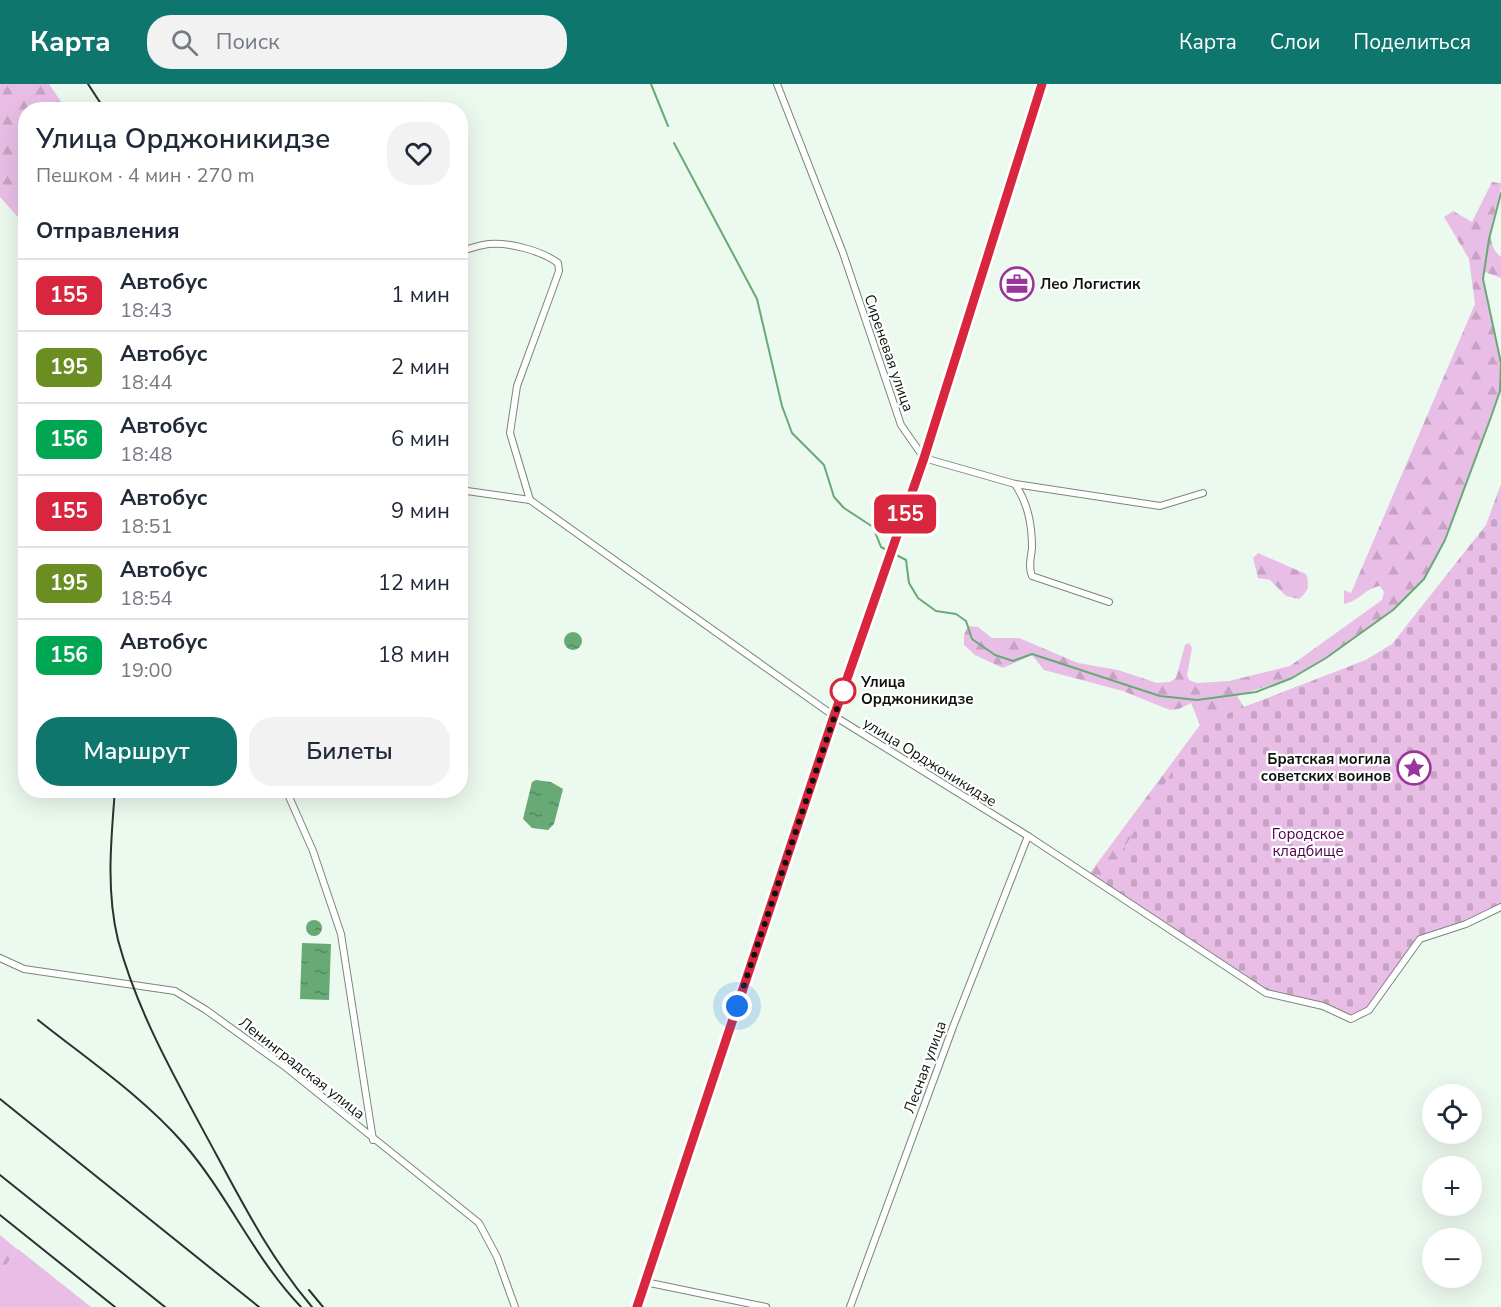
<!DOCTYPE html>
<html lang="ru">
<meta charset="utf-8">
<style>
:root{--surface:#fff;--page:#f2f2f3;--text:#1f2937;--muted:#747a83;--line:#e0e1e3;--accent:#0f766e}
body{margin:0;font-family:"Nunito Sans",sans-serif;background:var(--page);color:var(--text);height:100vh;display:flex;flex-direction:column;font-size:22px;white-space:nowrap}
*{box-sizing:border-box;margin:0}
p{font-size:20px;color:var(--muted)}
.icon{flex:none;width:33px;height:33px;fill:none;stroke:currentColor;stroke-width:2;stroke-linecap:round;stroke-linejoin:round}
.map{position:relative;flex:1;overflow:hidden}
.details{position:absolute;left:18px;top:18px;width:450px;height:696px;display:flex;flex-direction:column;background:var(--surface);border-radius:24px;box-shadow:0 6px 24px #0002}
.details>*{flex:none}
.badge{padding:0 12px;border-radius:9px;font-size:21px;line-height:39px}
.fabs{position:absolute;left:1422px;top:1000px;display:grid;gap:12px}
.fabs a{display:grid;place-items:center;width:60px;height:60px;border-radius:50%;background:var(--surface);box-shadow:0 6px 24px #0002;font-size:30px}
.you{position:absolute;width:30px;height:30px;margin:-15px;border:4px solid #fff;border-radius:50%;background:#1a73e8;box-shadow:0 0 0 9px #1a73e833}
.map>.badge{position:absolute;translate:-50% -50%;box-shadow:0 0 0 3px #fff}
h2{padding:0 18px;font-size:22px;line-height:54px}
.round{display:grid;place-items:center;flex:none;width:63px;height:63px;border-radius:24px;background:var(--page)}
.headline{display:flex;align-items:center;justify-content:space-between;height:102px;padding:0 18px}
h1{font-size:28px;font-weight:600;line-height:45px}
.cta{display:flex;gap:12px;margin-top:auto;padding:12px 18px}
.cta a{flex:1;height:69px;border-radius:24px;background:var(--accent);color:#fff;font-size:24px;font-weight:600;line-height:69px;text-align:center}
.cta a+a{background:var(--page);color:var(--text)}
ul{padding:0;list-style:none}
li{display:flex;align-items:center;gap:18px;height:72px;padding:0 18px;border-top:2px solid var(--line)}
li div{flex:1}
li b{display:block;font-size:22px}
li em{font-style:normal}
li .badge{min-width:66px;font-weight:700;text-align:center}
header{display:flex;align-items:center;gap:36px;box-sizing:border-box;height:84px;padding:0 30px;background:var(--accent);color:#fff}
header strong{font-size:28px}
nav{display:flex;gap:33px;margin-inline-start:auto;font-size:21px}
.search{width:420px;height:54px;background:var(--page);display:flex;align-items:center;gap:15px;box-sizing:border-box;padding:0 21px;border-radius:24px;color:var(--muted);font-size:22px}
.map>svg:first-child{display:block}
.forest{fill:url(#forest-firs)}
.cemetery{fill:url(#cemetery-stones)}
.green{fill:#e9bee6}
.water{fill:url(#water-ripples)}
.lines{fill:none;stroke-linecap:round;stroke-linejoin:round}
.stream{stroke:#67aa75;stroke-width:2}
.minor-casing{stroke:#7a867b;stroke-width:8}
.tertiary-casing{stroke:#7a867b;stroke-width:10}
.minor{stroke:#fff;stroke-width:6}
.tertiary{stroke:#fff;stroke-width:8}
.rail{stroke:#2b312c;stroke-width:2}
.line-casing{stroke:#fff;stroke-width:14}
.line{stroke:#d7263d;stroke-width:9}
.walk{stroke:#0e130f;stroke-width:6;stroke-dasharray:0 10.8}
.stop-dot{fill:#fff;stroke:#d7263d;stroke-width:3}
.labels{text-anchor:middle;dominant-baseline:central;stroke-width:4.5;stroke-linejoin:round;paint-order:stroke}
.poi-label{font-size:15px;font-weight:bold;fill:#0e130f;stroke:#fff;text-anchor:start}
.street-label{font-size:15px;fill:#0e130f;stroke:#fff}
.stop-label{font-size:15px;font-weight:bold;fill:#0e130f;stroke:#fff;text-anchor:start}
.park-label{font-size:15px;fill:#4a004b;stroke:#fff}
</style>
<header>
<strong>Карта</strong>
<div class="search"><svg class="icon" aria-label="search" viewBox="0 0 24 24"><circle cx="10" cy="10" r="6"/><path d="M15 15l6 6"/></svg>Поиск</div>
<nav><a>Карта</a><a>Слои</a><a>Поделиться</a></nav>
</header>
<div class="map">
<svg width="1501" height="1223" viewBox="0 0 1501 1223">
<defs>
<pattern id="forest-firs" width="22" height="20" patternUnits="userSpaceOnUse" patternTransform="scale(1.5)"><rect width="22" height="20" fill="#e9bee6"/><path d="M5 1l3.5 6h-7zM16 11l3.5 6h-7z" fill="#c7a2c4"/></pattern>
<pattern id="cemetery-stones" width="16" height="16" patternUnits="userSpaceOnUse" patternTransform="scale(1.5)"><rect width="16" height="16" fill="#e9bee6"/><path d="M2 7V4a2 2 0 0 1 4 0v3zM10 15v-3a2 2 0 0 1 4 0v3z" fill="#c7a2c4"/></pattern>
<pattern id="water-ripples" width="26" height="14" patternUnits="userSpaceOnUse" patternTransform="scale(1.5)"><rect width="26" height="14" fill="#67aa75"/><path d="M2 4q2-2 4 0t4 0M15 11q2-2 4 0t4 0" fill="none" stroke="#53895e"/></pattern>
</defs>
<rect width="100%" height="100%" fill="#ecf9ee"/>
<g class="forest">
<polygon points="0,0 49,0 66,25 26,26 25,141 0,113"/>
<path d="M1492,98L1501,99C1501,123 1478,154 1501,173V194L1485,188L1483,195L1501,279L1500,307L1445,456L1424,495L1393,526L1326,574L1292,594L1237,612L1244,623L1366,576L1389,562L1379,913L1087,793L1200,641L1191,619L1179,625L1170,626L1123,607L1044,586L1032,571L1003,584L975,571L964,561V551L968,542L978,543L992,554H1019L1078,579L1118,586L1157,599L1170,598L1176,594L1185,561L1189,559L1192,564L1187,591L1189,596L1197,599L1229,597L1290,582L1382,516L1384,508L1380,502C1366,504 1359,517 1344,520V506L1351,509L1475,220L1469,175L1444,133L1453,127L1472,138Z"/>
<path d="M1258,469L1306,490C1310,500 1308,509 1299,515L1286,512L1270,496L1258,494L1253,474Z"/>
<polygon points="0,1151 17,1165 0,1191"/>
</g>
<polygon class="cemetery" points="1501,400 1501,823 1420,855 1369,926 1351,935 1323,922 1266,909 1100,802 1189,661 1202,646 1201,640 1366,576 1392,560 1486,441"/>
<polygon class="green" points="17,1165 18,1165 91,1223 0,1223 0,1191"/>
<g class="water">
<circle cx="573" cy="557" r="9"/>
<polygon points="536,696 551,698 563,705 554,740 548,746 532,744 523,735 532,698"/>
<circle cx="314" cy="844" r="8"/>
<polygon points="302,859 331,860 329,916 300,915"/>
</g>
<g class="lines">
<g class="stream">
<polyline points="651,0 668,42"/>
<polyline points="674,59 757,215 782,322 792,349 824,381 834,413 844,424 873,443 881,463 906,476 909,499 918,514 936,527 956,530 966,537 972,555 995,571 1013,577 1032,570 1160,612 1197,616 1256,608 1292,594 1326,574 1393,526 1424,495 1445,456 1491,333 1500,307 1501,280"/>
<polyline points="1501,109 1489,155 1483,195 1501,279"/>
</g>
<defs>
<g id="minor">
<polyline points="777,0 843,169 901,341 924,374 1015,400 1160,422 1203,409"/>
<path d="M460,167C470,165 479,161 489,160C509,158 542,167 558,179L559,187L550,212L517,302L510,349L530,416"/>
<path d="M1015,400C1028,420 1032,440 1032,464C1031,474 1028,483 1032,492L1109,518"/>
<polyline points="460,406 530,416"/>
<polyline points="530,416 834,632 1028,752 1266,909 1323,922 1351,935 1369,926 1420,855 1466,840 1501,823"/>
<polyline points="286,706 313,767 341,850 373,1056"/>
<polyline points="0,874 24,885 175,907 206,926 284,982 479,1139 497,1173 515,1223"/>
<polyline points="645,1198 766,1223"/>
<polyline points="850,1223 953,943 1028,752"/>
</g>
<polyline id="tertiary" points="637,1223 834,632 924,374 1042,0"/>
</defs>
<use href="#minor" class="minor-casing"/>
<use href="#tertiary" class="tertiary-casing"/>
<use href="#minor" class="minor"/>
<use href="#tertiary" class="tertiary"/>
<g class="rail">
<polyline points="88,0 105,26"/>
<path d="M115,706C111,756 106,807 118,856C138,931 179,1001 216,1070C245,1124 272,1176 312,1223"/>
<path d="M38,936C87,975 142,1012 184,1060C228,1111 254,1174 301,1223"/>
<polyline points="0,1015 259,1223"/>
<polyline points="0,1091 165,1223"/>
<polyline points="0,1131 115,1223"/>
<polyline points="309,1206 323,1223"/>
</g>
</g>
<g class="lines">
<defs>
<polyline id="line" points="637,1223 834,632 924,374 1042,0"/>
</defs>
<use href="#line" class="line-casing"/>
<use href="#line" class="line"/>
<polyline class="walk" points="737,922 843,607"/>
</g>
<defs>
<symbol id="office-ring" viewBox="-11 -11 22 22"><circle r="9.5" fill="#fff" stroke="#9a359a" stroke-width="1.5"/><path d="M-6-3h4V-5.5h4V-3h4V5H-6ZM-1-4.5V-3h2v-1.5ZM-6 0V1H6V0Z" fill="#9a359a"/></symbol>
<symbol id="sight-ring" viewBox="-11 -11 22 22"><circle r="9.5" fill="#fff" stroke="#9a359a" stroke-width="1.5"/><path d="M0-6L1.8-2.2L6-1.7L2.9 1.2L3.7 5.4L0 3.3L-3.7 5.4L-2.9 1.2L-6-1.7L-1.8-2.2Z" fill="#9a359a"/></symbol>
</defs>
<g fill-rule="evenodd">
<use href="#office-ring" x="998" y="181" width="38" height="38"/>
<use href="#sight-ring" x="1395" y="665" width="38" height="38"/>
</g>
<circle class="stop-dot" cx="843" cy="607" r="12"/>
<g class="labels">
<g class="poi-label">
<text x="1040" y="200">Лео Логистик</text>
<text x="1391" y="675" text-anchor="end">Братская могила<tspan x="1391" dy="17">советских воинов</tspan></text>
</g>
<g class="street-label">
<text transform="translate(889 269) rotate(71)">Сиреневая улица</text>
<text transform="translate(930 678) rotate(32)">улица Орджоникидзе</text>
<text transform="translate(925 983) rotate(-70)">Лесная улица</text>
<text transform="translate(302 984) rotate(38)">Ленинградская улица</text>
</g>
<g class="stop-label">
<text x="861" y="598">Улица<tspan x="861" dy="17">Орджоникидзе</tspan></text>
</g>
<g class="park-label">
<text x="1308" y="750">Городское<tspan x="1308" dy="17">кладбище</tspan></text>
</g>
</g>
</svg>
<div class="fabs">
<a><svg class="icon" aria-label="locate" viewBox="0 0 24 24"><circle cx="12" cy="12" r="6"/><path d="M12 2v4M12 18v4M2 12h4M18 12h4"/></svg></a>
<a>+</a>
<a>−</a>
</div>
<div class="you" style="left:737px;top:922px"></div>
<b class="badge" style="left:905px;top:430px;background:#d7263d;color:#fff">155</b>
<section class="details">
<div class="headline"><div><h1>Улица Орджоникидзе</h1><p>Пешком · 4 мин · 270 m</p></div><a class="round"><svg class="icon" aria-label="heart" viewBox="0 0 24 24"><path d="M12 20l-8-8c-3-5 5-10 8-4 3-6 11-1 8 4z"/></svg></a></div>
<h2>Отправления</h2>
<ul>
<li><span class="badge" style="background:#d7263d;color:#fff">155</span><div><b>Автобус</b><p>18:43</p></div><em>1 мин</em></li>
<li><span class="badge" style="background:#6b8e23;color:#fff">195</span><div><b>Автобус</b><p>18:44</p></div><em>2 мин</em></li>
<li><span class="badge" style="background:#00a651;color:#fff">156</span><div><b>Автобус</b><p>18:48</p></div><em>6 мин</em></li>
<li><span class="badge" style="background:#d7263d;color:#fff">155</span><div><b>Автобус</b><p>18:51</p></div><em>9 мин</em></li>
<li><span class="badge" style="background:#6b8e23;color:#fff">195</span><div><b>Автобус</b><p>18:54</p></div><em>12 мин</em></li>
<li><span class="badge" style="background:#00a651;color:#fff">156</span><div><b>Автобус</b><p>19:00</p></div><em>18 мин</em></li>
</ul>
<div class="cta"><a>Маршрут</a><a>Билеты</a></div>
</section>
</div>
